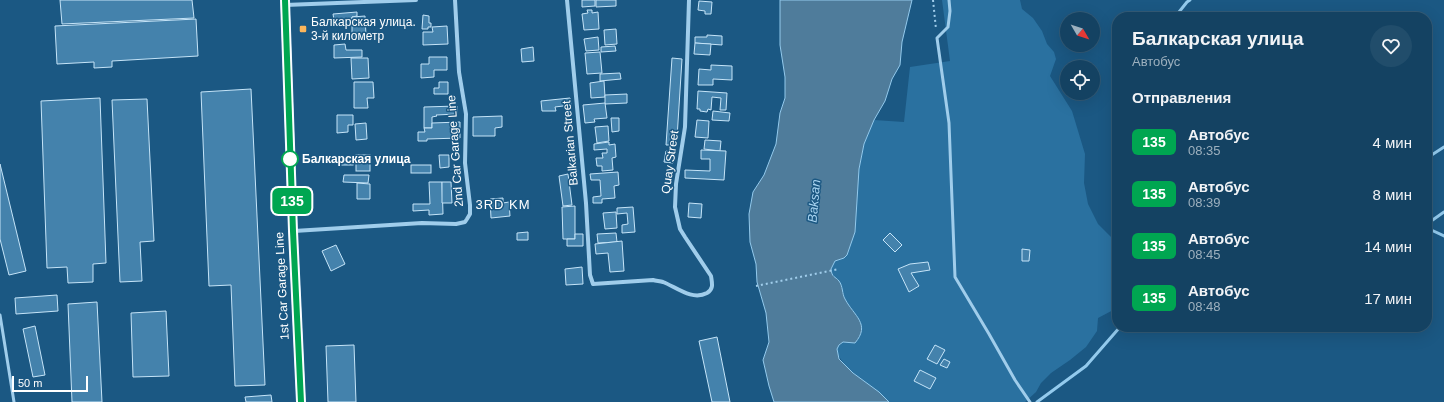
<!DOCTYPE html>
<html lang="ru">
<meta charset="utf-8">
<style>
:root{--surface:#144262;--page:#214d6b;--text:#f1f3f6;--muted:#9db0be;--line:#335b77}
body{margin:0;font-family:Helvetica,sans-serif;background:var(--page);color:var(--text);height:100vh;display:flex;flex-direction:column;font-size:15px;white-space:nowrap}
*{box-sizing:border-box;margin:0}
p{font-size:13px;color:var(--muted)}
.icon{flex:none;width:22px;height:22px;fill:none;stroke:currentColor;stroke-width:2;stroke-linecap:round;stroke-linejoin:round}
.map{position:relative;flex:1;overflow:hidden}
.drawer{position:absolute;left:1112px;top:12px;width:320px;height:320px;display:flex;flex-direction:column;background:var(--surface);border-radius:16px;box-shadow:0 4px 16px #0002,0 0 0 1px var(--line)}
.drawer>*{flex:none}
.badge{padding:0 8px;border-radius:6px;font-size:14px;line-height:26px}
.needle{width:26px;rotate:129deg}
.controls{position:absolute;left:1060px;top:12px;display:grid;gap:8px}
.controls a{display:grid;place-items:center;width:40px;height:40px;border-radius:50%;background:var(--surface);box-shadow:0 4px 16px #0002,0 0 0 1px var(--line);font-size:20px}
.scale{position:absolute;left:12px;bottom:10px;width:76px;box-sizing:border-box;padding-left:4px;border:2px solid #fff;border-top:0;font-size:11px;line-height:14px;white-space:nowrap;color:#fff;-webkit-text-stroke:3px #1b5883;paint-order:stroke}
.map>.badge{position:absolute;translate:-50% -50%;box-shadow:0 0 0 2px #fff}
h2{padding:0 20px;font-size:15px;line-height:36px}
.round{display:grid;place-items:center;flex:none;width:42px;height:42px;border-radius:21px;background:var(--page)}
.overview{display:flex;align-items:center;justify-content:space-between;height:68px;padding:0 20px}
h1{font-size:19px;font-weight:700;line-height:30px}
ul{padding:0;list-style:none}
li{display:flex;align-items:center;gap:12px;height:52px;padding:0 20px}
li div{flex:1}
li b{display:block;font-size:15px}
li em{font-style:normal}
li .badge{min-width:44px;font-weight:700;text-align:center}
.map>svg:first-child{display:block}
.green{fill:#2a71a0}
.water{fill:#4f7c9b;stroke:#93caed}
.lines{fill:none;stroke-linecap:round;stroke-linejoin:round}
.stream{stroke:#93caed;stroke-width:3}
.building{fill:#4482ac;stroke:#c5e4f8}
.path{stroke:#a0cdeb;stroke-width:2;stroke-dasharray:2 3;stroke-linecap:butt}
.service{stroke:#a0cdeb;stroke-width:3}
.minor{stroke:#a0cdeb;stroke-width:4}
.primary{stroke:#e4f2ff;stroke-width:10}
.line-casing{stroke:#fff;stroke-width:9}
.line{stroke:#00a651;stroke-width:6}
.poi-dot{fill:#fcb65c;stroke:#1b5883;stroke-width:1.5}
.stop-dot{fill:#fff;stroke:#00a651;stroke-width:2}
.labels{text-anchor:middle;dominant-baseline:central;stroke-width:3;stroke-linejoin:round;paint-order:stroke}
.poi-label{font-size:12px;fill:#fff;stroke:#1b5883;text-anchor:start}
.street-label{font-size:12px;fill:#fff;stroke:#1b5883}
.stop-label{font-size:12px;font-weight:bold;fill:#fff;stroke:#1b5883;text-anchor:start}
.water-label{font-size:13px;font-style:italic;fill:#abd6f2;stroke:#1b5883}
.neighbourhood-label{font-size:13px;letter-spacing:1px;fill:#fff;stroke:#1b5883}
</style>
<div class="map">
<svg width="1444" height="402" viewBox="0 0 1444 402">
<rect width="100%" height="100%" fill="#1b5883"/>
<path class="green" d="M942,0H1020L1022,9L1033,18L1042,31L1047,44L1054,52L1056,59L1050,76L1072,111L1085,154L1084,183L1088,204L1098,224L1117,243V308L1098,318L1097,331L1086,347L1070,360L1051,373L1041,383L1036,392L1025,402H889C878,392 835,363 837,349C838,346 841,344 843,342L849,343L861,323L845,299L840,282L832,275L831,269L835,261L844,258L855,232L859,169L864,144L874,120L904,122L910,67L950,61Z"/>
<path class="water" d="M780,0H912L902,42L900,65L892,79L885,101L874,120L864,144L859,169L855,232L847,255L844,258L835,261L831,269C832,278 835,276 839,281C843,286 842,294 845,299C854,316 871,324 855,343L843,342L839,345L837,349L839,359L853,373L879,392L889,402H774L769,386L763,360L769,342L766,313L757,282L756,264L750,242L749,214L753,192L764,175L776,144L780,113L785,98V77L780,45Z"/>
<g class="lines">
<g class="stream">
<polyline points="1175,17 1187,2 1190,0"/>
<polyline points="1427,158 1444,147"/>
<polyline points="1427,224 1444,212"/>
<polyline points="1427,228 1444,236"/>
<polyline points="1037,402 1086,366 1120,327"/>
</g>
</g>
<g class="building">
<polygon points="60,0 192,0 194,18 62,24"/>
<polygon points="582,0 595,0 595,6 582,7"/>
<polygon points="596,0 616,0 616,6 596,7"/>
<polygon points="699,1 712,2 711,14 705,14 705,11 698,10"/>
<polygon points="587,10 592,10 592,13 598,12 599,29 584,30 582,14 588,13"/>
<polygon points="357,12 357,16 352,17 352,19 334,20 333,14"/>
<polygon points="423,15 429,16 429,23 431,23 431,27 428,27 428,29 422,29"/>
<polygon points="365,16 366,36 352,36 352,17"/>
<polygon points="196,19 198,56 112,61 112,67 94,68 94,62 57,64 55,26"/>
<polygon points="447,26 448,44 423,45 423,32 433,32 432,27"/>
<polygon points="616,29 617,44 605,45 604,30"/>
<polygon points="707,35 722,36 722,45 695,43 695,37 707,37"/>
<polygon points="598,37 599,50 586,51 584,39"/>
<polygon points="695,43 711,44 710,55 694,54"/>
<polygon points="345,44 346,50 362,50 362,57 334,58 334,45"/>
<polygon points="615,46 616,51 601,52 601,47"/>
<polygon points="533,47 534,61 522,62 521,49"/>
<polygon points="600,52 602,73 587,74 585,53"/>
<polygon points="429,57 447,57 447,70 434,70 434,77 421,78 421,64 429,64"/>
<polygon points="351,58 368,58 369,78 352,79"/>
<polygon points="672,58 682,59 677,138 675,138 675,145 666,145"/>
<polygon points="711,65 732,66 732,80 713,79 713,85 698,85 699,69 711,70"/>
<polygon points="620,73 621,79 600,81 600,74"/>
<polygon points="604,81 605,97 591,98 590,83"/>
<polygon points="354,82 373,82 374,98 367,98 368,108 354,108"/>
<polygon points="439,82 448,82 448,94 434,94 434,88 439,88"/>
<polygon points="251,89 265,385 235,386 231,285 209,286 201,92"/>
<polygon points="698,91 727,93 726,110 720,110 721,98 712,97 711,110 708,109 707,112 700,111 700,109 697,109"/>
<polygon points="627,94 627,103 605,104 605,95"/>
<polygon points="100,98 106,263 93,264 93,282 68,283 67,267 47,268 41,101"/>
<polygon points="570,98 571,105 555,107 556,111 542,111 541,101"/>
<polygon points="147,99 154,241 140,242 142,281 120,282 112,100"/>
<polygon points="605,103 607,118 594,119 595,122 585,123 583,105"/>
<polygon points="457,106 457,114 436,115 437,116 432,117 432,128 424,128 424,107"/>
<polygon points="713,111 730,113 729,121 712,120"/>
<polygon points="337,115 353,115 353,125 348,125 348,132 337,133"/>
<polygon points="502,116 502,127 495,128 495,136 473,136 473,117"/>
<polygon points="611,118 619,118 619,131 612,132"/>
<polygon points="697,120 709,121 708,138 695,137"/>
<polygon points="460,122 460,138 427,139 427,141 418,141 418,132 425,132 424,128 432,128 432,123"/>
<polygon points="366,123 367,139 356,140 355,124"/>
<polygon points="608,126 609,141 597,143 595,127"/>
<polygon points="705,140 721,141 720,151 704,149"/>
<polygon points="609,142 609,145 615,144 616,157 612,158 613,170 602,171 602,166 597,166 596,158 603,158 602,153 607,153 607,149 594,150 594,144"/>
<polygon points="701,150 726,151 724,180 685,178 685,170 710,171 710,159 701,159"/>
<polygon points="666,151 675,152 673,163 664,162"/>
<rect x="356" y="155" width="14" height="16"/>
<polygon points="439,155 449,155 449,167 440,168"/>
<rect x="338" y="158" width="15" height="7"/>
<polygon points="0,164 26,271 9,275 0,239"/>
<rect x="411" y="165" width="20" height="8"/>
<polygon points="618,172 619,185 614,186 615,198 602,199 602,203 593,203 593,197 601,196 600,180 591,180 590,174"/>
<polygon points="568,174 572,205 563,206 559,176"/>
<polygon points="344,175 369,175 368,183 343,182"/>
<polygon points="429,182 442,182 443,214 429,215 429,210 413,211 413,204 430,204"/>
<polygon points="442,182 451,182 452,203 442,203"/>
<polygon points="357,183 370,184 370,199 357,199"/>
<polygon points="503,198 503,203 509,202 510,216 491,218 490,199"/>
<polygon points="689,203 702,204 701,218 688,217"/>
<polygon points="575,206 575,239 563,239 562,207"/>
<polygon points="633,207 635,232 622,233 622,225 628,224 627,213 617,214 617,208"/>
<polygon points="616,212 617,228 605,229 603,213"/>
<polygon points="528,232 528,240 517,240 517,233"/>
<polygon points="616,233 617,242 598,243 597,234"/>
<polygon points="890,233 902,245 895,252 883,240"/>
<polygon points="575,234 583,234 583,246 567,246 567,239 575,239"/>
<polygon points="622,241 624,271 610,272 608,253 596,254 595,244"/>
<polygon points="336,245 345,264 331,271 322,251"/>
<polygon points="1022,249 1030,250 1029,261 1022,261"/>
<polygon points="928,262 930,270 911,273 919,286 909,292 898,269 910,264"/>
<polygon points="582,267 583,284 566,285 565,269"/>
<polygon points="57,295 58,311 16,314 15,298"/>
<polygon points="97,302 102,402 72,402 68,304"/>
<polygon points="166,311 169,376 133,377 131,313"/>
<polygon points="35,326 45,375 33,377 23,329"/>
<polygon points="717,337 730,402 712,402 699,341"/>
<polygon points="354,345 356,402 328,402 326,346"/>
<polygon points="935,345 945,350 937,364 927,359"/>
<polygon points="944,359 950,362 947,368 940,365"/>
<polygon points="920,370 936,378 930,389 914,381"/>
<polygon points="271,395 272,402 246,402 245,397"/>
</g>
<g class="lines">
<g class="path">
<polyline points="933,0 936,29"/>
<polyline points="756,286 839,269"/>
</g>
<g class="service">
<polyline points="949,0 950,11 948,27 937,38 949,123 955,277 989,334 1015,380 1030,402"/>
<polyline points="0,315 14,402"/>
</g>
<g class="minor">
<path d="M567,0L586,203L590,275L593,284L653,280C656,281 660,281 663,282C676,287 692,301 707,293C714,289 712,283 711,276L685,237L680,229L675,207L676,184L685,127L689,0"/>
<polyline points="285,5 416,0"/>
<polyline points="294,231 422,223 456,224 465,222 467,219 470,214 470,205 465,163 466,114 459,72 455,0"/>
</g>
<polyline class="primary" points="285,0 293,231 301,402"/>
</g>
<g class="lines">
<defs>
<polyline id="line" points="285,0 293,231 301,402"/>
</defs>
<use href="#line" class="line-casing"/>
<use href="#line" class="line"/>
</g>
<rect class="poi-dot" x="299" y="25" width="8" height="8" rx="2"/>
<circle class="stop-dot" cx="290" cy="159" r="8"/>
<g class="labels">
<g class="poi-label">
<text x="311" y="22">Балкарская улица.<tspan x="311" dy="14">3-й километр</tspan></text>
</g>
<g class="street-label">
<text transform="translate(570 143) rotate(-95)">Balkarian Street</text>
<text transform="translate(455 151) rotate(-94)">2nd Car Garage Line</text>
<text transform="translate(670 162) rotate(-82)">Quay Street</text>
<text transform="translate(282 286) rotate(-93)">1st Car Garage Line</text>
</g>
<g class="stop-label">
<text x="302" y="159">Балкарская улица</text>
</g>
<g class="water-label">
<text transform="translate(814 201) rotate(-85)">Baksan</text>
</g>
<g class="neighbourhood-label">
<text x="503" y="204">3RD KM</text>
</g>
</g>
</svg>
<div class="controls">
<a><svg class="needle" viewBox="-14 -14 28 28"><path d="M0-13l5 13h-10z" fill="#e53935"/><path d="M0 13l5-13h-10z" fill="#9db0be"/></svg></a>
<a><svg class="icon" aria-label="locate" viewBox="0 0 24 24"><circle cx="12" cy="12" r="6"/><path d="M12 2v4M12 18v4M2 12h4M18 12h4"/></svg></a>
</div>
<div class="scale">50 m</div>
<b class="badge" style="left:292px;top:201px;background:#00a651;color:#fff">135</b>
<section class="drawer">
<div class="overview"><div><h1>Балкарская улица</h1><p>Автобус</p></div><a class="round"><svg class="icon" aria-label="heart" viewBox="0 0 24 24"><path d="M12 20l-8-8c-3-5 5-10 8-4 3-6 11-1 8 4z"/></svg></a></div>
<h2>Отправления</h2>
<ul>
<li><span class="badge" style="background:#00a651;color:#fff">135</span><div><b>Автобус</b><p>08:35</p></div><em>4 мин</em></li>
<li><span class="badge" style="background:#00a651;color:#fff">135</span><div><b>Автобус</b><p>08:39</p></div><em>8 мин</em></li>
<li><span class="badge" style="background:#00a651;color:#fff">135</span><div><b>Автобус</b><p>08:45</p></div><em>14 мин</em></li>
<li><span class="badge" style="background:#00a651;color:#fff">135</span><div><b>Автобус</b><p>08:48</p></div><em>17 мин</em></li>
</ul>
</section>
</div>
